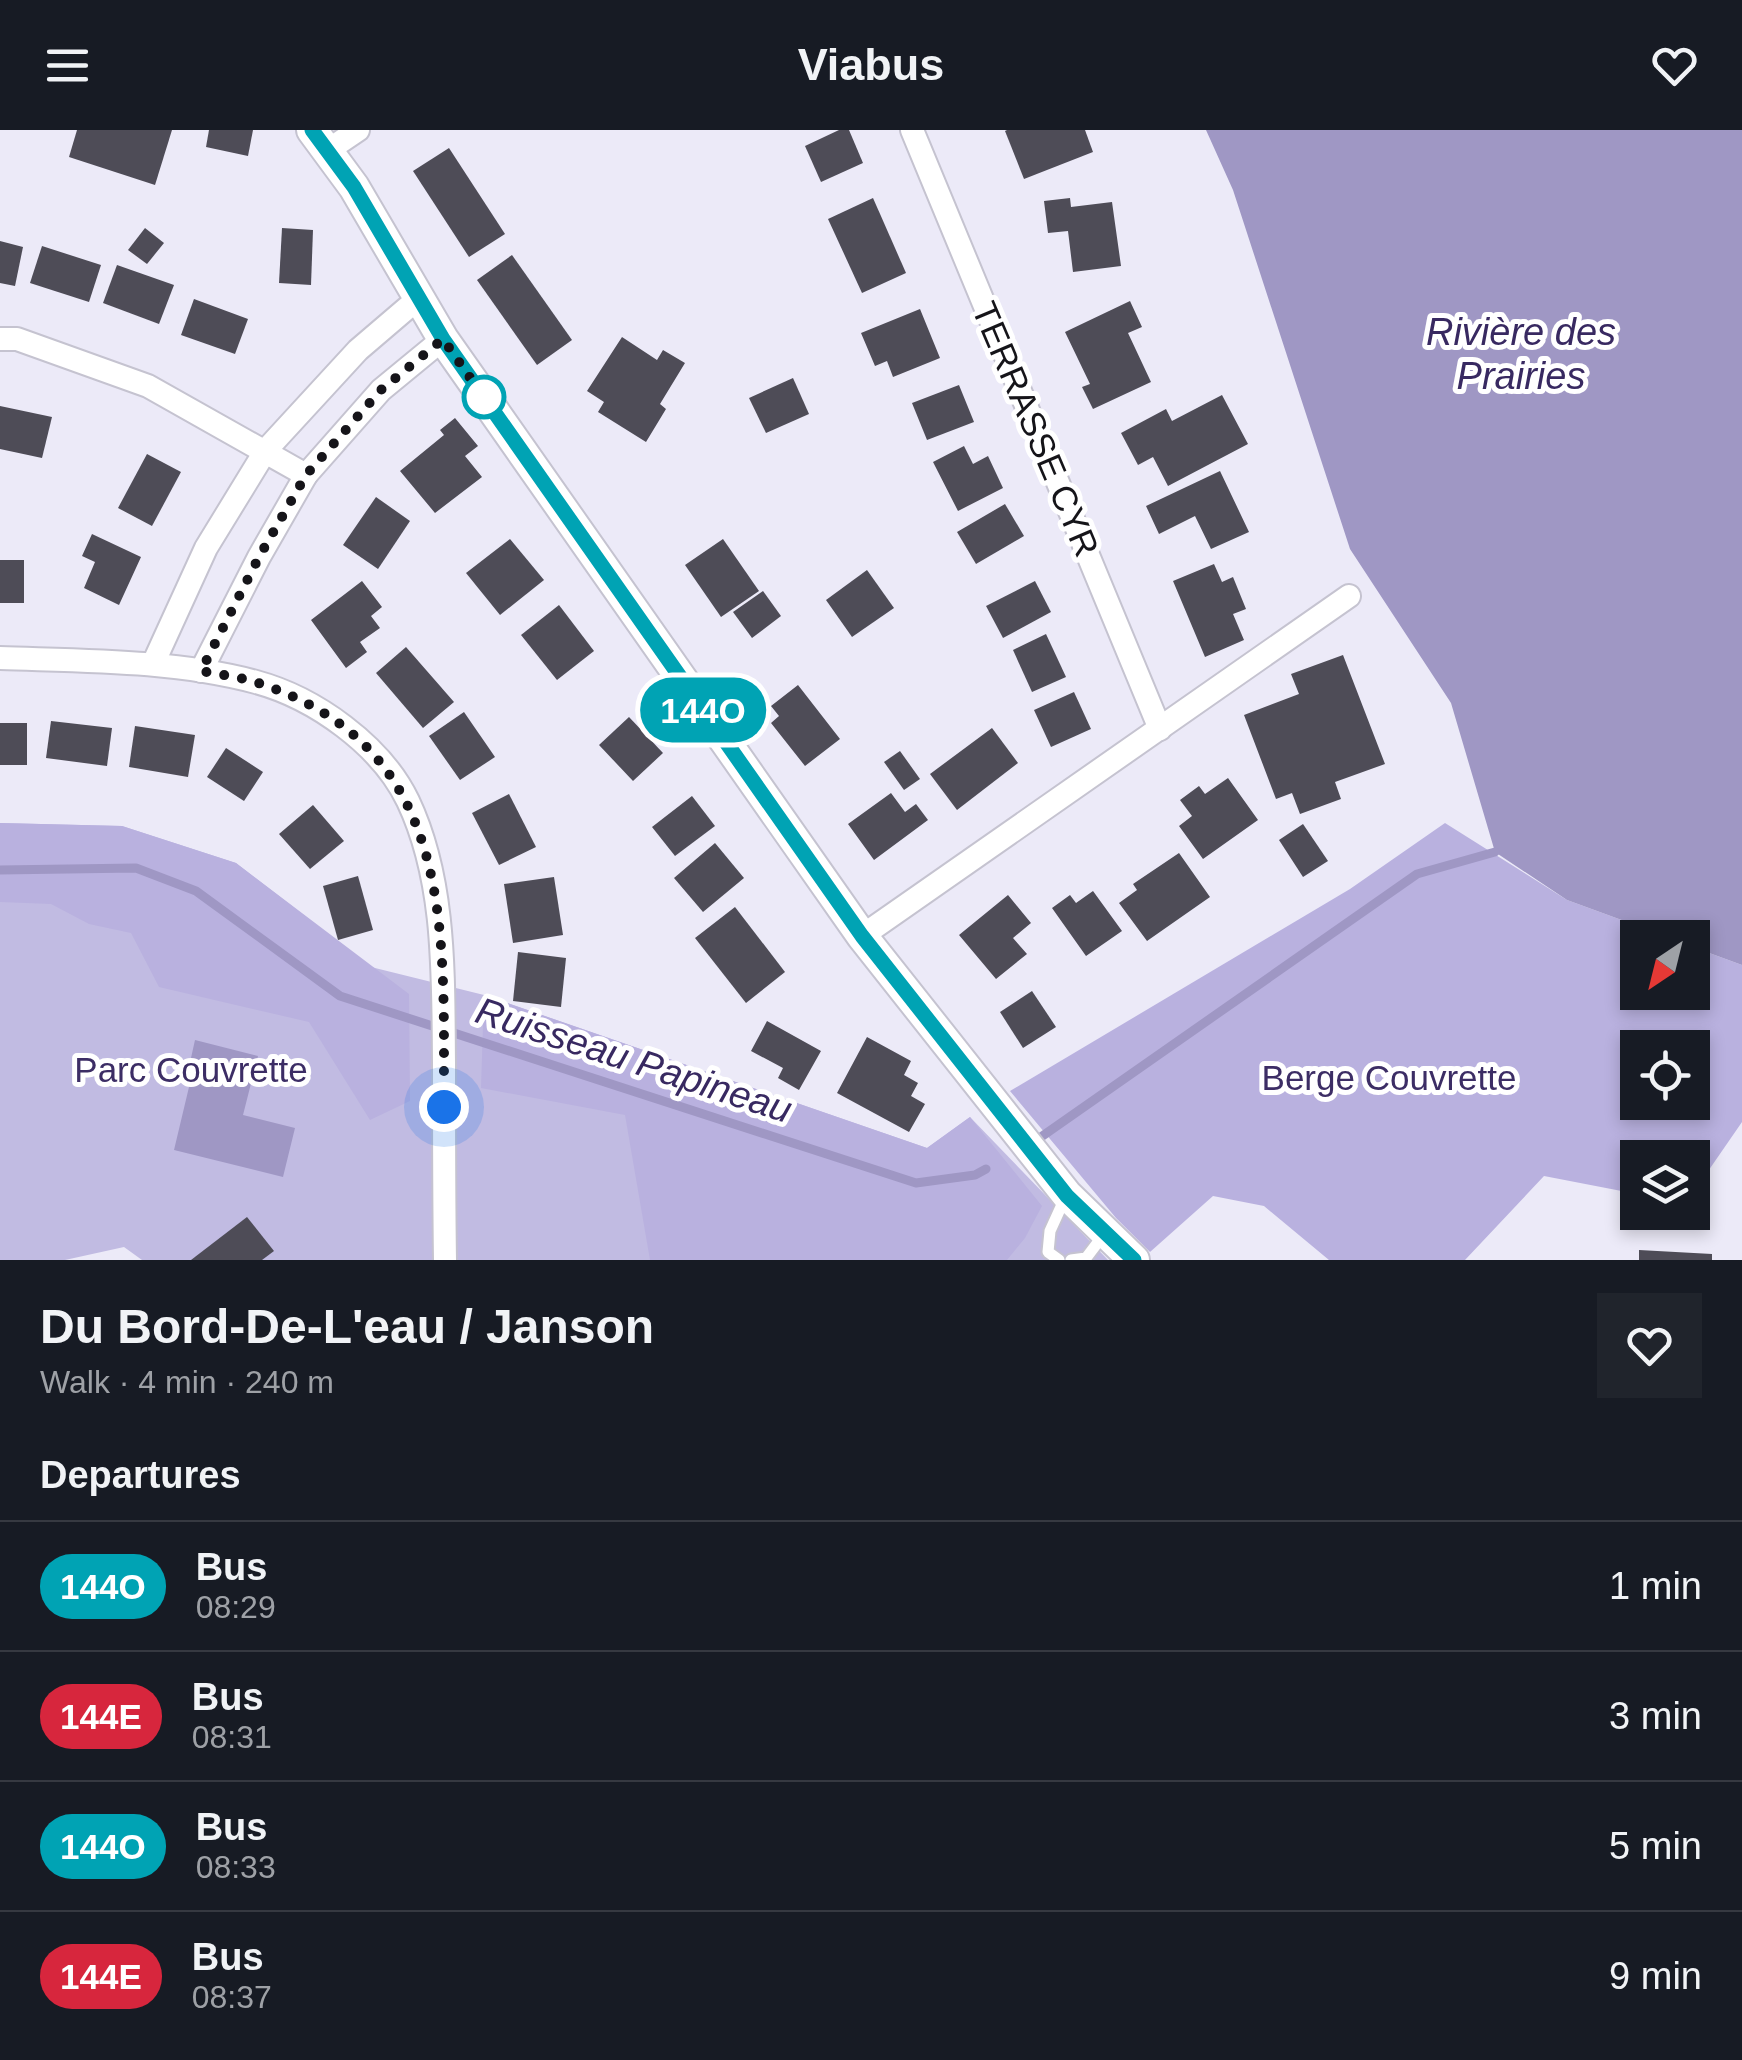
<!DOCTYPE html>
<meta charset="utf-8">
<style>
:root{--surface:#171b24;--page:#20242c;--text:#f1f3f6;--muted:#9ea1a6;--line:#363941}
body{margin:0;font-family:Arial,sans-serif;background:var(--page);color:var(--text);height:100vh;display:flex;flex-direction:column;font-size:38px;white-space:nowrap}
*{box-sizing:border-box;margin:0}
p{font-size:32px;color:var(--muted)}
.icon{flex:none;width:55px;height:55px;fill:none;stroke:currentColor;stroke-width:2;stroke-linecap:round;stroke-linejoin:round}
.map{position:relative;height:1130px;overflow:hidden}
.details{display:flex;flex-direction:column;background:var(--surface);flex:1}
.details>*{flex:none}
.badge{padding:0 20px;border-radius:32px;font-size:35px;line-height:65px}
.needle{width:65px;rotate:215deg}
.tools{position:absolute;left:1620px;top:790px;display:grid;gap:20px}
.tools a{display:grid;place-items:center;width:90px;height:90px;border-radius:0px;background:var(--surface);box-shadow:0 5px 15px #0003;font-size:50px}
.you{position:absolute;width:50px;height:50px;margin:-25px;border:8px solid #fff;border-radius:50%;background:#1a73e8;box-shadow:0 0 0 15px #1a73e833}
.map>.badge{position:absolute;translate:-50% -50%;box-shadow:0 0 0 5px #fff}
h2{padding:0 40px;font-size:38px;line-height:90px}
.round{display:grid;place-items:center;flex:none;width:105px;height:105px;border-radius:0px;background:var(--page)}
.overview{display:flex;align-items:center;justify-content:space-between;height:170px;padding:0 40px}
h1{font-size:48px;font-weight:700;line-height:75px}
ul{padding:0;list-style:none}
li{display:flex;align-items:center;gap:30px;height:130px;padding:0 40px;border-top:2px solid var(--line)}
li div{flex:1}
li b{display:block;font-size:38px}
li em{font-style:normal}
li .badge{min-width:110px;font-weight:700;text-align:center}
header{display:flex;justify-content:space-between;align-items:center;height:130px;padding:0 40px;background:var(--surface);font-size:45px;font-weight:700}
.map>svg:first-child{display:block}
.green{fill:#c1bbe2}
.forest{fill:#b9b1df;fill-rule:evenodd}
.water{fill:#9f97c4}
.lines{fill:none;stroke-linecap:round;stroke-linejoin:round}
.stream{stroke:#9f97c4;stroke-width:9}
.building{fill:#4e4c57}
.service-casing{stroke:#c5c3d0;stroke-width:15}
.minor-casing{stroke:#c5c3d0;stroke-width:26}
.tertiary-casing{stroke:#c5c3d0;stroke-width:34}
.service{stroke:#fff;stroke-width:11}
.minor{stroke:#fff;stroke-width:22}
.tertiary{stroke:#fff;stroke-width:30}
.line-casing{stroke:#fff;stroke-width:22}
.line{stroke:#00a3b4;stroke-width:15}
.walk{stroke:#151419;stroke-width:10;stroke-dasharray:0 18}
.stop-dot{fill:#fff;stroke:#00a3b4;stroke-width:5}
.labels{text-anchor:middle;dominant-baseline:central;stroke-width:10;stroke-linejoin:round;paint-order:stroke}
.street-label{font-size:35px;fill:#151419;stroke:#fff}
.park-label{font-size:35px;fill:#3c2d65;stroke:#fff}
.water-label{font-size:38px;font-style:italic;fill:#382961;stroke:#fff}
</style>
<header><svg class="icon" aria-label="menu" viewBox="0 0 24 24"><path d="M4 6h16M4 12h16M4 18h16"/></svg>Viabus<svg class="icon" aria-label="heart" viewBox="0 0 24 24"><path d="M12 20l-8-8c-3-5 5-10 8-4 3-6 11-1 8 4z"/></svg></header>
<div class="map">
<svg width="1742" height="1130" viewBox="0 0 1742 1130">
<rect width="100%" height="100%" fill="#eceaf8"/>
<polygon class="green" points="0,693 122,696 236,733 371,837 484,865 927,1018 970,987 1108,1130 142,1130 124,1117 65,1130 0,1130"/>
<g class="forest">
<polygon points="0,693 122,696 236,733 409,864 410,971 370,990 309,892 159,857 131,803 89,794 51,774 0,772"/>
<path d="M1445,693L1567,770L1668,807L1638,808V862H1692L1693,817L1742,835V992L1693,1063L1692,1028H1638L1637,1064L1544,1046L1465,1130H1329L1264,1076L1213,1066L1150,1122L1116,1088L1010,961L1350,759ZM1638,918H1692V972H1638Z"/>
<polygon points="484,865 927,1018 970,987 1042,1076 1025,1108 1007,1130 650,1130 625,985 481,958"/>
</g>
<g class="water">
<polygon points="1206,0 1742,0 1742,835 1693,817 1692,808 1668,807 1567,770 1495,722 1451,573 1350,419 1233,60"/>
<polygon points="195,910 258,926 243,985 295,998 283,1047 174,1020 189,957 185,955"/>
</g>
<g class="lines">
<g class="stream">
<polyline points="0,740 136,738 196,761 340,866 916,1053 975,1045 986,1039"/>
<polyline points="1041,1007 1417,744 1495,722"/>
</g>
</g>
<g class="building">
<polygon points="77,0 172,0 155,55 69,27"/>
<polygon points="209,0 253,0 248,26 206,17"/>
<polygon points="839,0 849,0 863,33 821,52 805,16"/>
<polygon points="1007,0 1085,0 1093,22 1024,49 1005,1"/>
<polygon points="449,18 505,104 469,127 413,41"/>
<polygon points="873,68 906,143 862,163 828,89"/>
<polygon points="1070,68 1071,77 1112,72 1121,136 1073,142 1068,101 1048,103 1044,71"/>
<polygon points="145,98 164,113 147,134 128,120"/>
<polygon points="282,98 313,100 311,155 279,153"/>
<polygon points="0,111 23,117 15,156 0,153"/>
<polygon points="42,116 101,135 89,172 30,153"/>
<polygon points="512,125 572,210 537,235 477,150"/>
<polygon points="117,135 174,155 159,194 103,173"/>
<polygon points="194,169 248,189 235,224 181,205"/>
<polygon points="1130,171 1142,197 1128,203 1151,252 1093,279 1082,257 1090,254 1065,202"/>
<polygon points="920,179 940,228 893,247 887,231 875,236 861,203"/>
<polygon points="622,207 657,230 663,220 685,233 660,274 666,279 646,312 598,282 604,272 587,261"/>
<polygon points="793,248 809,284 766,303 749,268"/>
<polygon points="959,255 974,292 927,310 912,273"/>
<polygon points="1222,265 1248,314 1168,356 1153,327 1138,335 1121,303 1166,279 1172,291"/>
<polygon points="0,276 52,287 42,328 0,319"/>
<polygon points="455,288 478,316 465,326 482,347 435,383 400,341 444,305 440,300"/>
<polygon points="964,316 973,334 988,326 1003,358 958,381 933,332"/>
<polygon points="147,324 181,342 152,396 118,378"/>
<polygon points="1220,341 1249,402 1211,419 1195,386 1159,404 1146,376"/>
<polygon points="376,367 410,391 378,439 343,415"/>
<polygon points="1005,374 1024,406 976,434 957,402"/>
<polygon points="92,404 141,427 119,475 84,458 95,432 82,426"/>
<polygon points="510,409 544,450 500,485 466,443"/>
<polygon points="723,409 759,461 721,487 685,435"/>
<rect x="0" y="430" width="24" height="43"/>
<polygon points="1214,434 1222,452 1233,447 1246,479 1233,484 1244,510 1205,527 1173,451"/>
<polygon points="867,440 894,478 852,507 826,470"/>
<polygon points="362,451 382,477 371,486 380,498 360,512 367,522 346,538 311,490"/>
<polygon points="1035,451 1051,482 1003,508 986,476"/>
<polygon points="763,461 781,486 752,508 733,482"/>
<polygon points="559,475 594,521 557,550 521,505"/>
<polygon points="1046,504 1066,547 1032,562 1013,520"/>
<polygon points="406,517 454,572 423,598 376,543"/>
<polygon points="1343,525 1385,634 1335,652 1341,669 1300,684 1292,663 1276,669 1244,585 1299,564 1291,544"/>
<polygon points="798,555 840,609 805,636 771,593 779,586 771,576"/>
<polygon points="1074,562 1091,599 1051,617 1034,580"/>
<polygon points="464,582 495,627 460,650 429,606"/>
<polygon points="629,587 663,623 633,651 599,615"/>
<polygon points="51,591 112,598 107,636 46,628"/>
<rect x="0" y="593" width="27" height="42"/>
<polygon points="135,596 195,605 188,647 129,637"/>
<polygon points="992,598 1018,633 957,680 930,644"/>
<polygon points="226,618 263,642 244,671 207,647"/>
<polygon points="900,621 920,649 904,660 884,632"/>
<polygon points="1228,648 1258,690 1203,729 1179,696 1192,686 1180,670 1199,656 1205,664"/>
<polygon points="891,663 905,682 916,674 928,690 874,730 848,694"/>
<polygon points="509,664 536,717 499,735 472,683"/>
<polygon points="692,666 715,696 675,726 652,697"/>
<polygon points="313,675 344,711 310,739 279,704"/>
<polygon points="1303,694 1328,731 1303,747 1279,710"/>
<polygon points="715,713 744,748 703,782 674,748"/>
<polygon points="1179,723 1210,767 1147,811 1119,773 1137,760 1133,754"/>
<polygon points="358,746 373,800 338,810 323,756"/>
<polygon points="554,747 563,805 513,813 504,754"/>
<polygon points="1093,761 1122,801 1086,826 1052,778 1070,765 1076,773"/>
<polygon points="1008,765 1031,793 1013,808 1027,824 996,849 959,805"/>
<polygon points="735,777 785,842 746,873 695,808"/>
<polygon points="518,822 566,828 561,877 513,871"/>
<polygon points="1032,861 1056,897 1023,918 1000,882"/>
<polygon points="767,891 821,921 799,960 778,948 783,938 751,921"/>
<polygon points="867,907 911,931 904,945 918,953 911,966 925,974 909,1002 837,963"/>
<polygon points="247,1087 274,1121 262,1130 191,1130"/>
<polygon points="1639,1120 1712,1124 1712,1130 1639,1130"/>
</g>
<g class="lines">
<defs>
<g id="service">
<polyline points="1059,1130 1048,1122 1050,1101 1065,1068"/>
<polyline points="1071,1130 1086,1128 1105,1103"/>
</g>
<g id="minor">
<polyline points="912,0 1160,599"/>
<polyline points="327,21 358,0"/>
<polyline points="0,209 17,209 148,256 306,345"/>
<path d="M0,528C86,531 173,530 256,552C315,568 381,615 408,671C446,751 443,846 444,933C444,998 444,1064 445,1130"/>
<polyline points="153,534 206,418 266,320 358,220 420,167"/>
<polyline points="201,541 259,427 306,345 381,260 443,209"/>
<polyline points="862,806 1349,466"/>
</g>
<polyline id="tertiary" points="312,0 354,57 443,209 862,806 1067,1065 1134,1130"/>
</defs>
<use href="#service" class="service-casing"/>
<use href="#minor" class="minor-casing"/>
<use href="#tertiary" class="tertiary-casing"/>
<use href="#service" class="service"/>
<use href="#minor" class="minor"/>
<use href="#tertiary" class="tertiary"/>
</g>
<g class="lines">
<defs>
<polyline id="line" points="312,0 354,57 443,209 862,806 1067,1066 1134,1130"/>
</defs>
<use href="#line" class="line-casing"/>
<use href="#line" class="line"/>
<path class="walk" d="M444,977C443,806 459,620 261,554C242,547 221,545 201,541L259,427L306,345L381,260L443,209L487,272L484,267"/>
</g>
<circle class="stop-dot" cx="484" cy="267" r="20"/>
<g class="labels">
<g class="street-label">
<text transform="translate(1036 299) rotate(67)">TERRASSE CYR</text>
</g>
<g class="park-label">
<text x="191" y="939">Parc Couvrette</text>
<text x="1389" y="947">Berge Couvrette</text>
</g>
<g class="water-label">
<text x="1521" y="202">Rivière des<tspan x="1521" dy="44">Prairies</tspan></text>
<text transform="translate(634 930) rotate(18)">Ruisseau Papineau</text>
</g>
</g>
</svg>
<div class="tools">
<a><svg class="needle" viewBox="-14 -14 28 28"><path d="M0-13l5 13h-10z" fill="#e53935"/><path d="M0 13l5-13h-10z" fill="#9ea1a6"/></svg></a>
<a><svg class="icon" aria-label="locate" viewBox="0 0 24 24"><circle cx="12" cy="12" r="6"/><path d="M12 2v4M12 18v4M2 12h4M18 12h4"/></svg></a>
<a><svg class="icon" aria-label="layers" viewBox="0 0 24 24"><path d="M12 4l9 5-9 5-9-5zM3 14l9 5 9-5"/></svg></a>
</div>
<div class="you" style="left:444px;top:977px"></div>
<b class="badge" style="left:703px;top:580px;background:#00a3b4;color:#fff">144O</b>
</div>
<section class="details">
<div class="overview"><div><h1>Du Bord-De-L'eau / Janson</h1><p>Walk · 4 min · 240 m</p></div><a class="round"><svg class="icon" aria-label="heart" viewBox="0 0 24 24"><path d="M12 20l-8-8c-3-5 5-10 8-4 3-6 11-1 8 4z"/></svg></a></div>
<h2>Departures</h2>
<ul>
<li><span class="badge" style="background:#00a3b4;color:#fff">144O</span><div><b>Bus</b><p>08:29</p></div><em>1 min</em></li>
<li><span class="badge" style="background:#d7263d;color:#fff">144E</span><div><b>Bus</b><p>08:31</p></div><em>3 min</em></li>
<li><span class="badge" style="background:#00a3b4;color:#fff">144O</span><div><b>Bus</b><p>08:33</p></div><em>5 min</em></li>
<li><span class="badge" style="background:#d7263d;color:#fff">144E</span><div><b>Bus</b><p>08:37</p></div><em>9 min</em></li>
</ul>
</section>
